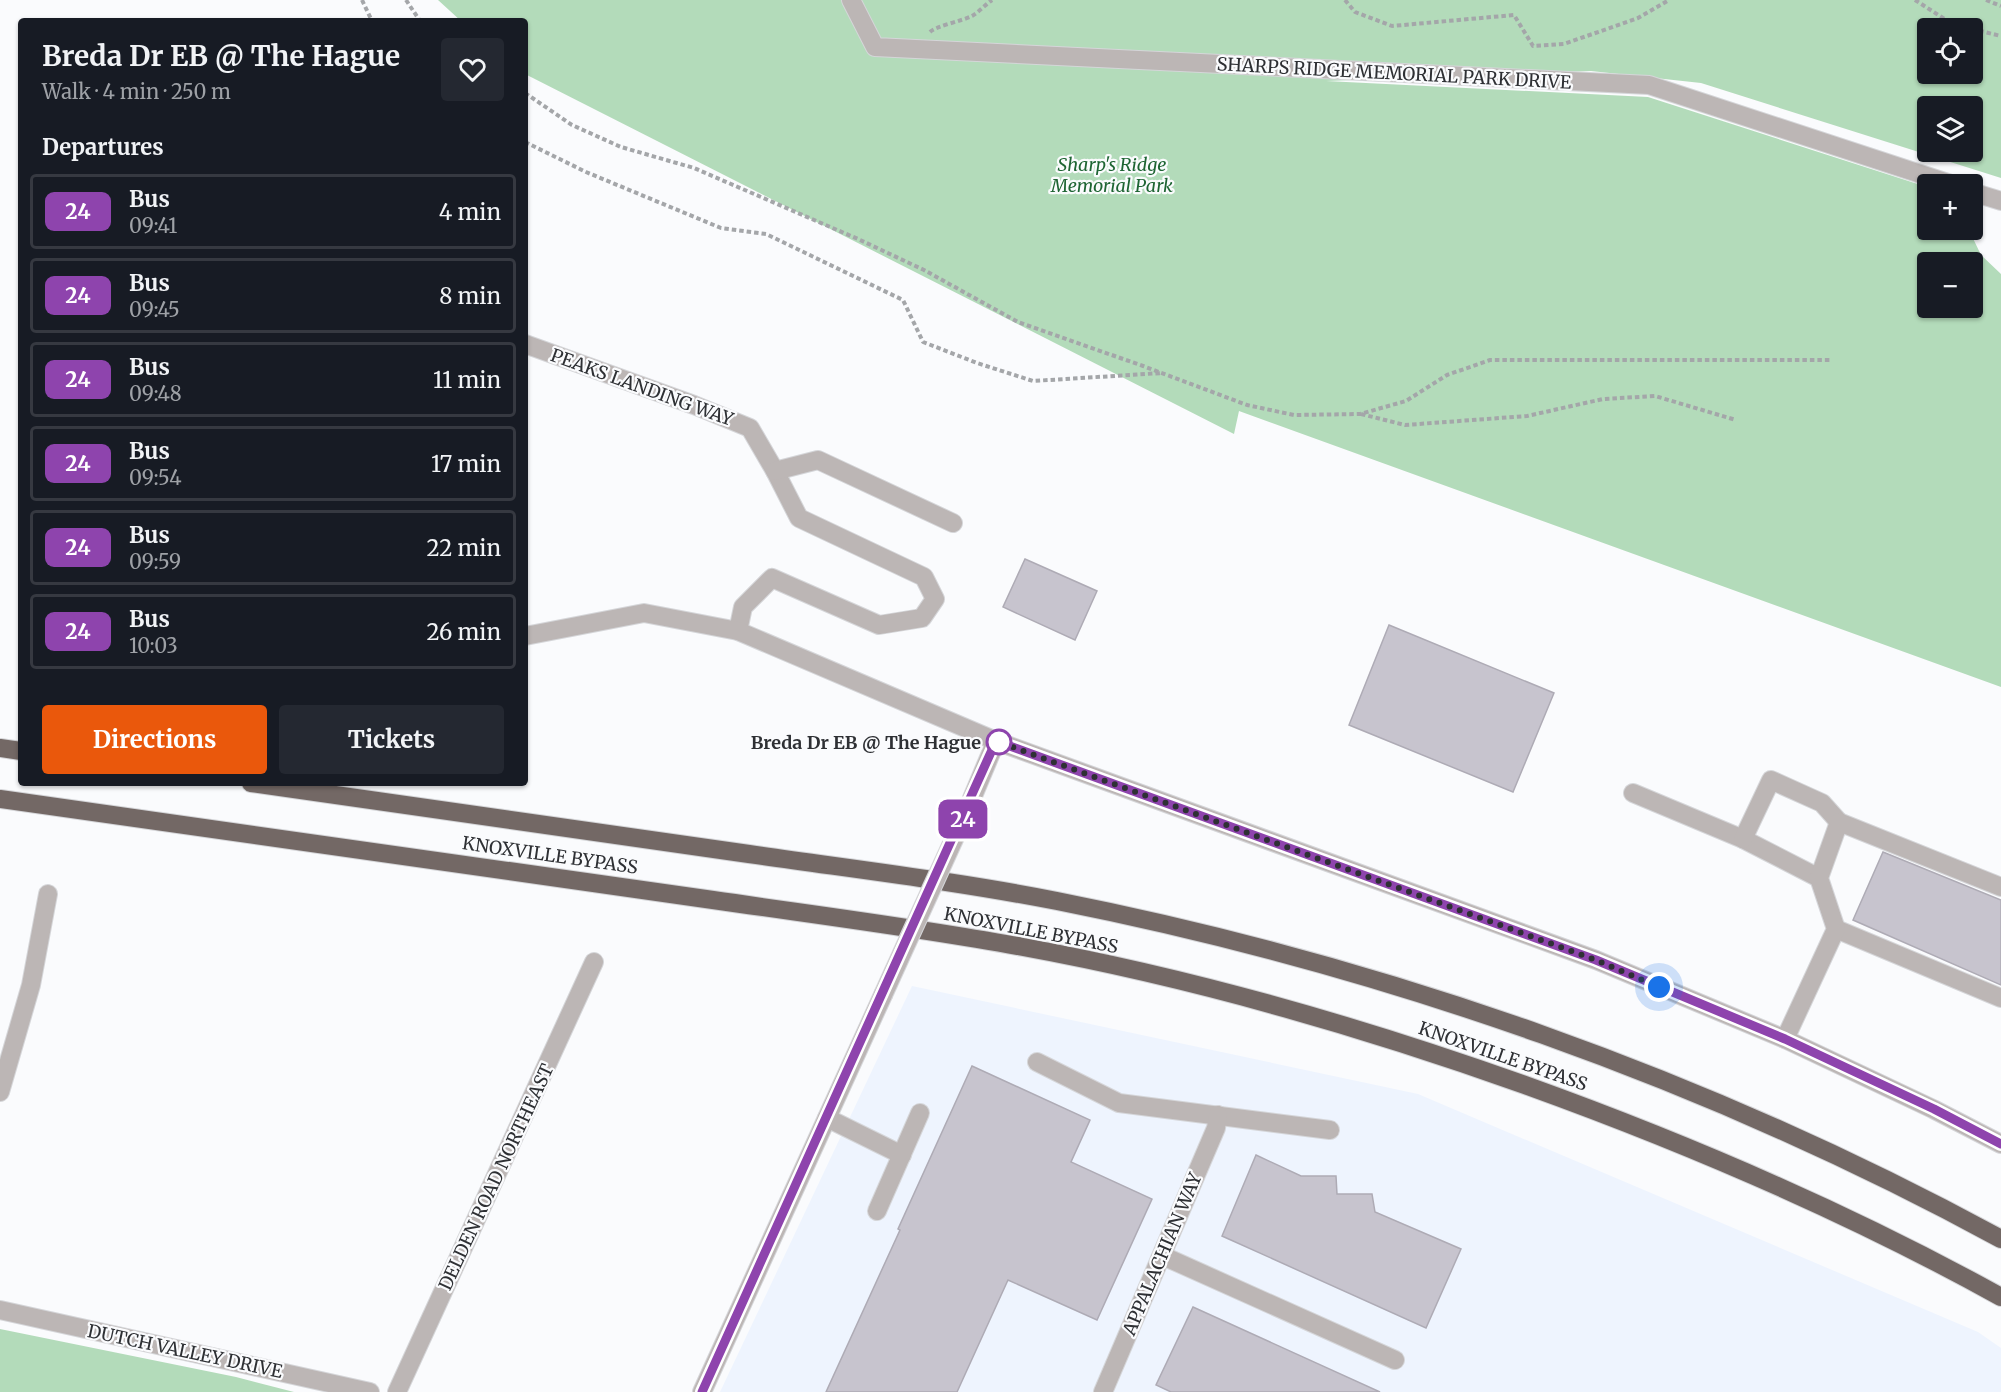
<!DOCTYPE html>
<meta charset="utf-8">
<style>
:root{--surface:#171b24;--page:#242831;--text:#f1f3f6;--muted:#9ea1a6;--line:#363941;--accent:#ea580c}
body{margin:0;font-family:Merriweather,serif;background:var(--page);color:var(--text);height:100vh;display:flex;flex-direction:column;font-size:22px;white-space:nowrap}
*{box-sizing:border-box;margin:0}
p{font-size:20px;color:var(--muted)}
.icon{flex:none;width:33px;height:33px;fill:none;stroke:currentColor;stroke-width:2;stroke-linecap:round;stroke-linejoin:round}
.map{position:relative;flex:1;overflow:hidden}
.sheet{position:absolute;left:18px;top:18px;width:510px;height:768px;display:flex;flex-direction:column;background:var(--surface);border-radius:6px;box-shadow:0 2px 4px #0004}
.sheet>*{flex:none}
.badge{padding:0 12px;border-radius:9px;font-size:21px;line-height:39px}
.tools{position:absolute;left:1917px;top:18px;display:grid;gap:12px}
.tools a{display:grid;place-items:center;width:66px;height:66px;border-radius:6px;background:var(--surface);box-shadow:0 2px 4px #0004;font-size:30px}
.you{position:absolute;width:30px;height:30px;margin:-15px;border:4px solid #fff;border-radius:50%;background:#1a73e8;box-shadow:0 0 0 9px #1a73e833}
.map>.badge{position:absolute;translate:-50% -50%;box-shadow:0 0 0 3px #fff}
h2{padding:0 24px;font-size:22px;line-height:54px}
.round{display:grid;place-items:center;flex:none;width:63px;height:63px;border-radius:6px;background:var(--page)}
.summary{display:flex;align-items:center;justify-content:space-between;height:102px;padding:0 24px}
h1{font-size:28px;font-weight:700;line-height:45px}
.primary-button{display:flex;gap:12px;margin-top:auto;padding:12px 24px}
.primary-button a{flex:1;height:69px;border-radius:6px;background:var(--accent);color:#fff;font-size:24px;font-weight:700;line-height:69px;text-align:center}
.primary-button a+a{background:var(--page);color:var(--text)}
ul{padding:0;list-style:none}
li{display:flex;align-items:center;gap:18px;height:75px;margin:0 12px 9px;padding:0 12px;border:3px solid var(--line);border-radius:6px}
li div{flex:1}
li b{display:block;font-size:22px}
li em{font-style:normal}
li .badge{min-width:66px;font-weight:700;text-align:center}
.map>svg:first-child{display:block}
.built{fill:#eef4fe}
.green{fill:#b3dbba;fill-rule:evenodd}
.building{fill:#c7c4ce;stroke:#aeabb5;stroke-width:1.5}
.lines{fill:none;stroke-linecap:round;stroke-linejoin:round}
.minor-casing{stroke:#d5d6d9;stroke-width:20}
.highway-casing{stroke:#d5d6d9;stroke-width:20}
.path{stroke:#a4a6a9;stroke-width:4;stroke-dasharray:4.5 3;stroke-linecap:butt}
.minor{stroke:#bcb6b5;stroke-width:18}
.highway{stroke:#736865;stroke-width:18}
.minor-bridge-casing{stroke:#d5d6d9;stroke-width:20;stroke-linecap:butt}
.minor-bridge{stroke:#bcb6b5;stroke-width:18}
.line-casing{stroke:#fff;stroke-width:14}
.line{stroke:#8e44ad;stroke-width:9}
.walk{stroke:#2e3034;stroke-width:6;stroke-dasharray:0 10.8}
.stop-dot{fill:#fff;stroke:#8e44ad;stroke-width:3}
.labels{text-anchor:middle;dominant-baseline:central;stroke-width:4.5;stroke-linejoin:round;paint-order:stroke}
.street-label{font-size:18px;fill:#2e3034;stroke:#fafbfd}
.park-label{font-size:18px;font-style:italic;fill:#1e6533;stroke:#fafbfd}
.stop-label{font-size:18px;font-weight:bold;fill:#2e3034;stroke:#fafbfd;text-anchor:end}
</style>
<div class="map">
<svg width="2001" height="1392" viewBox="0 0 2001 1392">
<rect width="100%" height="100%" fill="#fafbfd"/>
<polygon class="built" points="912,986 1418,1094 1978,1332 2001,1348 2001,1392 720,1392"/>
<g class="green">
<path d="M438,0H2001V178L1701,83L1591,71L1326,81L1648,97L1927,187L1928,230H1969L1981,255L2001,274V687L1239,411L1234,434L525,74V21H461ZM1928,28H1972V74H1928ZM1928,106H1972V152H1928ZM1928,262H1972V308H1928Z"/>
<polygon points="0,1329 236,1377 294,1392 0,1392"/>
</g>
<g class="building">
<polygon points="1025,559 1097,591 1075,640 1003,607"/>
<polygon points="1389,625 1554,693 1513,792 1349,725"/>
<polygon points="1883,852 2001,900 2001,985 1853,920"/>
<polygon points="972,1066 1090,1120 1071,1162 1152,1199 1097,1320 1008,1280 957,1392 826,1392 900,1230 898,1229"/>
<polygon points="1256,1155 1301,1176 1336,1176 1337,1194 1372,1194 1375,1212 1461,1249 1426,1328 1222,1236"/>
<polygon points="1193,1307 1380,1392 1171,1392 1156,1385"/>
</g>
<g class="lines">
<defs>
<g id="minor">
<polyline points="851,0 875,47 1649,85 1951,184"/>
<polyline points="1972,192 2001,201"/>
<polyline points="525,344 694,405 750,428 775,471 799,518 924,577 935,599 922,618 879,625 772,578 743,607 738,631"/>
<polyline points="775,471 818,460 953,523"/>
<polyline points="525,636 644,613 738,631 996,741 1596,960 1785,1039 1933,1109 2001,1144"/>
<polyline points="1633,793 1743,839 1819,878"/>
<polyline points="965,815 996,741"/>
<polyline points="1743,839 1771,780 1822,803 1839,822"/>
<polyline points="1836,929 2001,998"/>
<polyline points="1785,1039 1836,929 1819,878 1839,822 2001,887"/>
<polyline points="1037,1062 1119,1103 1330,1130"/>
<polyline points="0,1092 31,985 48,894"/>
<polyline points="827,1118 902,1155"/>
<polyline points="877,1211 920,1113"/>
<polyline points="1163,1256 1395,1360"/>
<polyline points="0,1310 370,1392"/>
<polyline points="397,1392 594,962"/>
<polyline points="702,1392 883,995"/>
<polyline points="1103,1392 1216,1128 1218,1115"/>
</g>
<g id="highway">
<polyline points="0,748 21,751"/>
<path d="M251,783C417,806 583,830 749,854C852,869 955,881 1057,901C1385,966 1707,1079 2001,1239"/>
<path d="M0,799C237,834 475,865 713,900C816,915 920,928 1023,947C1193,978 1362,1027 1525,1085C1689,1144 1849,1213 2001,1297"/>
</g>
</defs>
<use href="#minor" class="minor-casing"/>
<use href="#highway" class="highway-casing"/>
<g class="path">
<polyline points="362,0 372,21"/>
<polyline points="406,0 420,21"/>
<polyline points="1345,0 1355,12 1392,26 1514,15 1533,46 1564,44 1638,18 1669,0"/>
<polyline points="1915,0 1954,25 1969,28"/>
<polyline points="1986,0 2001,6"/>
<polyline points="1972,29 2001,36"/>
<path d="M930,32C936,26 962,21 972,16C979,12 985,5 992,0"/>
<polyline points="525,93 572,125 621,147 694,168 858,239 924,270 1018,322 1143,366 1247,405 1294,415 1360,414 1406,401 1447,375 1490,360 1832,360"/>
<polyline points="525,142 586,172 721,228 766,234 903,300 923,342 977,363 1033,381 1162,373"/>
<polyline points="1361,414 1405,425 1527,416 1603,399 1655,396 1736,420"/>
</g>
<use href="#minor" class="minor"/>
<use href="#highway" class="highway"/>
<defs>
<polyline id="minor-bridge" points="883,995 965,815"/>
</defs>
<use href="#minor-bridge" class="minor-bridge-casing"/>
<use href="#minor-bridge" class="minor-bridge"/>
</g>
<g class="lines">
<defs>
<polyline id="line" points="702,1392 996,741 1596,960 1785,1039 1934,1109 2001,1144"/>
</defs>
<use href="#line" class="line-casing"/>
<use href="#line" class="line"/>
<polyline class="walk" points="999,742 996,741 1596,960 1659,987"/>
</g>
<circle class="stop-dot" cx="999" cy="742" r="12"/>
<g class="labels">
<g class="street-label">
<text transform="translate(1394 73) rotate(3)">SHARPS RIDGE MEMORIAL PARK DRIVE</text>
<text transform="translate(642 387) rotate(20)">PEAKS LANDING WAY</text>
<text transform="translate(550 855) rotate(8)">KNOXVILLE BYPASS</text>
<text transform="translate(1031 930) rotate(11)">KNOXVILLE BYPASS</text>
<text transform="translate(1503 1056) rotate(19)">KNOXVILLE BYPASS</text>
<text transform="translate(496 1177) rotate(-65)">DELDEN ROAD NORTHEAST</text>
<text transform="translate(1162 1254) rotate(-67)">APPALACHIAN WAY</text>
<text transform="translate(185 1351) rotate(12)">DUTCH VALLEY DRIVE</text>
</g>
<g class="park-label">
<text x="1112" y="164">Sharp's Ridge<tspan x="1112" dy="21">Memorial Park</tspan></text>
</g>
<g class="stop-label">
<text x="981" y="742">Breda Dr EB @ The Hague</text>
</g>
</g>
</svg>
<div class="tools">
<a><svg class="icon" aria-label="locate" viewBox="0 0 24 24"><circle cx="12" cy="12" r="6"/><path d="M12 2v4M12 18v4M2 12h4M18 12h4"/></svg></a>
<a><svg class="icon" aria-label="layers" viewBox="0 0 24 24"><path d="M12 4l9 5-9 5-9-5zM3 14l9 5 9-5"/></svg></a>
<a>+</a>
<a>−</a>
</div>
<div class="you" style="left:1659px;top:987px"></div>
<b class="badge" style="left:963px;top:819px;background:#8e44ad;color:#fff">24</b>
<section class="sheet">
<div class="summary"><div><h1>Breda Dr EB @ The Hague</h1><p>Walk · 4 min · 250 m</p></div><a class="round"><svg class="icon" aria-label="heart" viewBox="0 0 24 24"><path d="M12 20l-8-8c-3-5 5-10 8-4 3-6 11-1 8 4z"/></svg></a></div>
<h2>Departures</h2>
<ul>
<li><span class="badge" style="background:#8e44ad;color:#fff">24</span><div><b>Bus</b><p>09:41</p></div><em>4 min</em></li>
<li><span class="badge" style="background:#8e44ad;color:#fff">24</span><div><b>Bus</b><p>09:45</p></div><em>8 min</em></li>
<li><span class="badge" style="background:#8e44ad;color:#fff">24</span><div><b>Bus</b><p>09:48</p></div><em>11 min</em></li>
<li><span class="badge" style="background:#8e44ad;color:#fff">24</span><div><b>Bus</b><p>09:54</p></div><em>17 min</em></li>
<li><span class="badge" style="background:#8e44ad;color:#fff">24</span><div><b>Bus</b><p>09:59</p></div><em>22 min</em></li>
<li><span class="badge" style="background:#8e44ad;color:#fff">24</span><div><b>Bus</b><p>10:03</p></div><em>26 min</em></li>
</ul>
<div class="primary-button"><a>Directions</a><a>Tickets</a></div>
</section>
</div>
